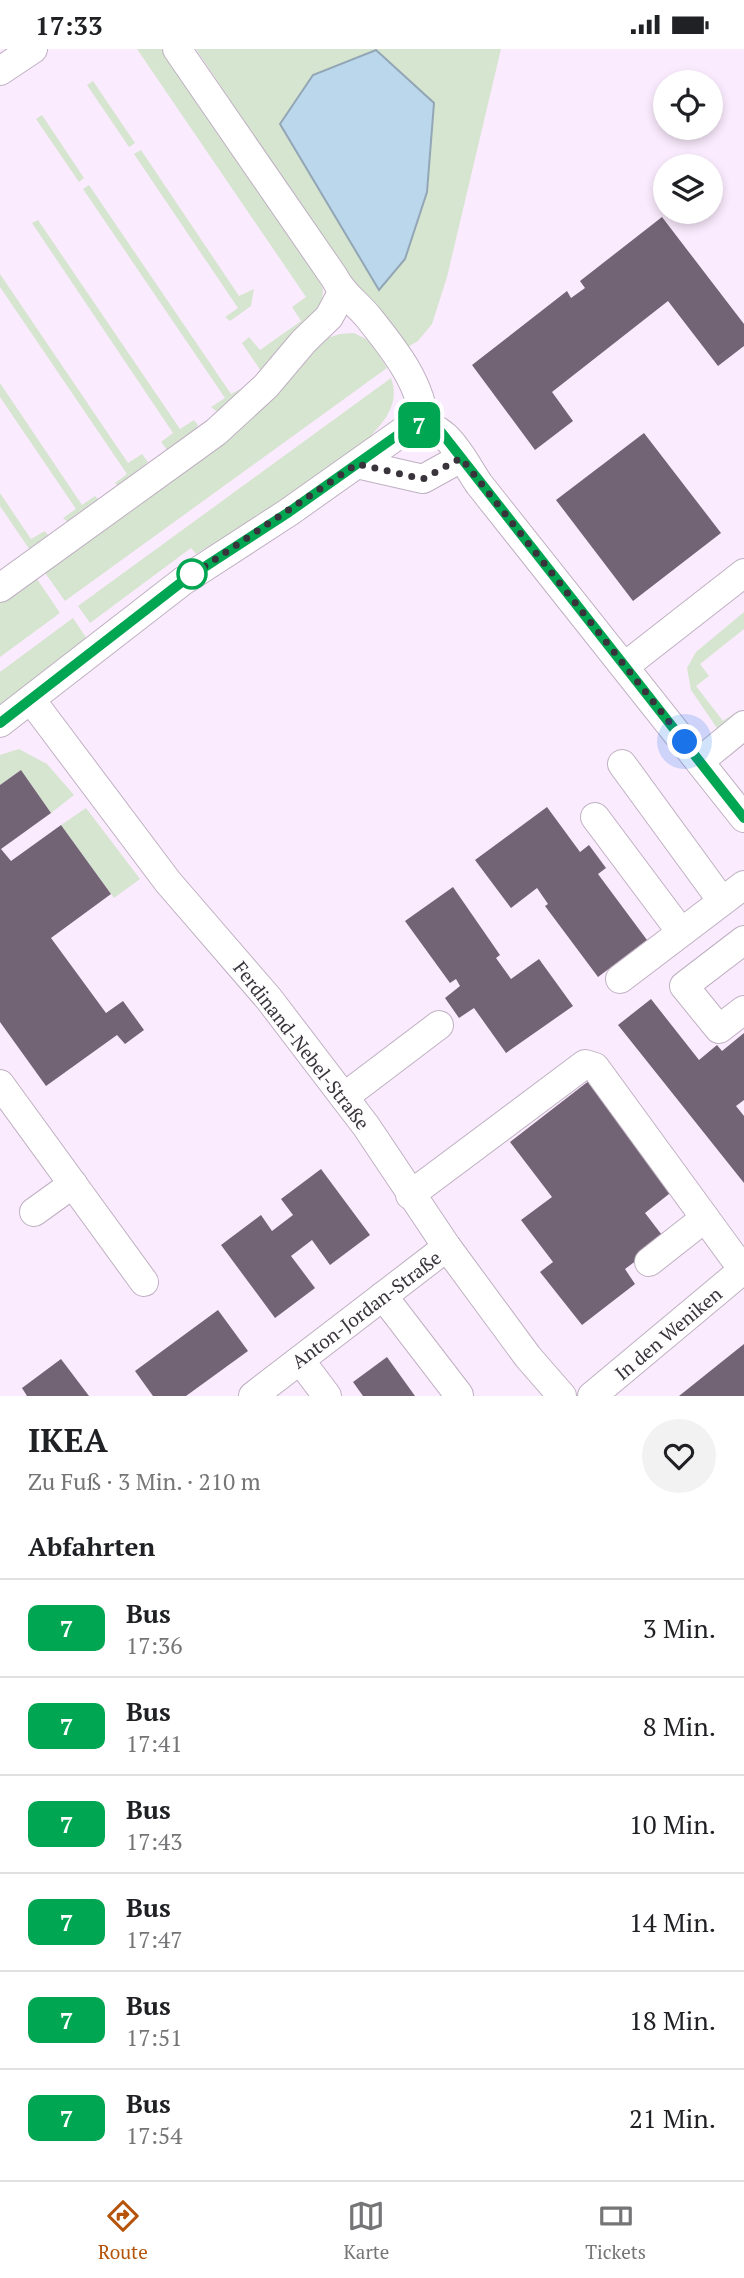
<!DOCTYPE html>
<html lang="de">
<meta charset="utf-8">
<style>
:root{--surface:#fff;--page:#f2f2f2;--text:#202124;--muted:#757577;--line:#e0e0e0;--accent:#b45309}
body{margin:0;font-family:"PT Serif",serif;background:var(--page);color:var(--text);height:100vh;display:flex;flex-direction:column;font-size:26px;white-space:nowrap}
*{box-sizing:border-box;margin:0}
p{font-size:23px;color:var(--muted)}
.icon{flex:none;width:38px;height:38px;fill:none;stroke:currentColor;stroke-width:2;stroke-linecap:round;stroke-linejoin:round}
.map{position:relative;height:1347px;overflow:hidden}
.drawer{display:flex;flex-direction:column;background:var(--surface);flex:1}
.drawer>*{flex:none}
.badge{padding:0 14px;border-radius:10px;font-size:24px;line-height:46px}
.tools{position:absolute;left:653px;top:21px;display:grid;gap:14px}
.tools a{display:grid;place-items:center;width:70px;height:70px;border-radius:50%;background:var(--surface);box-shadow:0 4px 10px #0003;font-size:35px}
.you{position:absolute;width:35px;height:35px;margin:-18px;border:5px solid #fff;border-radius:50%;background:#1a73e8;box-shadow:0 0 0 10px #1a73e833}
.map>.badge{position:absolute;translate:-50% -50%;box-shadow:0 0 0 4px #fff}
h2{padding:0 28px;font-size:26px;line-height:63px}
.round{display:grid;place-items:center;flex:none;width:74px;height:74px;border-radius:37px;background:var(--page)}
.head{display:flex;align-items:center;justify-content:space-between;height:119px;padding:0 28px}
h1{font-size:33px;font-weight:800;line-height:52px}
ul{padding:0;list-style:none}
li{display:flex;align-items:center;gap:21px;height:98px;padding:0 28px;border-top:2px solid var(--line)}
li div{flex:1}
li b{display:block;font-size:26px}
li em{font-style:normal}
li .badge{min-width:77px;font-weight:700;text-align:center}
.status{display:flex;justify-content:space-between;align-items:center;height:49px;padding:0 35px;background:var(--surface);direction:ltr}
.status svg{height:19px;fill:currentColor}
.menu{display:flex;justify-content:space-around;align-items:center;height:98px;border-top:2px solid var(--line);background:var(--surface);font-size:19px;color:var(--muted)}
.menu a{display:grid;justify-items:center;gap:4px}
.menu .active{color:var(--accent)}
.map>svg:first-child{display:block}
.green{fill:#d6e5cf}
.water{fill:#bad7eb;stroke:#93a6b6;stroke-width:2}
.building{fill:#726475}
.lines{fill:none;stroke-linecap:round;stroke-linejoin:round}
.minor-casing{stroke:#bfb0c2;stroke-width:30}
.minor{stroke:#fff;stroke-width:28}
.line-casing{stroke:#fff;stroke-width:16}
.line{stroke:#00a651;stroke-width:10}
.walk{stroke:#39333b;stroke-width:7;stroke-dasharray:0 12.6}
.stop-dot{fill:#fff;stroke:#00a651;stroke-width:3.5}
.labels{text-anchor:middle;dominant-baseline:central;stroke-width:7;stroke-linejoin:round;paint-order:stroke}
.street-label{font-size:19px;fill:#39333b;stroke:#fefefe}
</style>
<div class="status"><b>17:33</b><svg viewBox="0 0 49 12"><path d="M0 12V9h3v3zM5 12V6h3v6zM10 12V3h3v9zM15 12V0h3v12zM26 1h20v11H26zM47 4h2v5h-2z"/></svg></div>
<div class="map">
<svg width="744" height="1347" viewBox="0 0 744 1347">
<rect width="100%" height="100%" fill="#fbebfe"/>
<g class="green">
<polygon points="137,0 164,0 318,226 323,241 322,255 261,322 242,294 249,288 260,301 301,272 292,258 306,248"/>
<polygon points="196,0 501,0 447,228 432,275 418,292 406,299 364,251"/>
<polygon points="93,32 135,94 129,98 87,36"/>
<polygon points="42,66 84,129 79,133 36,70"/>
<polygon points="141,101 239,247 254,240 251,257 230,272 225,268 238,259 134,105"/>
<polygon points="89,136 231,345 246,337 246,342 220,365 211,358 225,349 83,140"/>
<polygon points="38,171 180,380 194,371 198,376 196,381 168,402 161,393 173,384 32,174"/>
<polygon points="0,225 128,414 142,405 148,413 119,438 115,434 127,425 0,238"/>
<polygon points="354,284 370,292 387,319 65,552 43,521 321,291 340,285"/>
<path d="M391,329C401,356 383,374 365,393L262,465L196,505L191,499L90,574L78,557Z"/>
<polygon points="0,334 82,456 95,447 99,451 69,474 63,469 76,460 0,348"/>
<polygon points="0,444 31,490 45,482 52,492 34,507 0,457"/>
<polygon points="35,527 60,564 0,608 0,550"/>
<polygon points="744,563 744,580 700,615 709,627 696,637 723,672 735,664 738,667 719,682 691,641 687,619 696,603"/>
<polygon points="73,569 87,590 0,659 0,623"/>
<polygon points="19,700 47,715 74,746 51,764 21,721 0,736 0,706"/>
<polygon points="86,759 140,830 114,849 61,776"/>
</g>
<polygon class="water" points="376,1 434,54 427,143 405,210 379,241 280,75 313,26"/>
<g class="building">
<polygon points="662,168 744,275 744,297 718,317 668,252 552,343 573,372 535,401 472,316 567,242 571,249 585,239 580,232"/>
<polygon points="644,384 721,484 633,552 556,451"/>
<polygon points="21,721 51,764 1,800 11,812 61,776 111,845 51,889 106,964 123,952 144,981 125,995 117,986 46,1037 0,973 0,736"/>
<polygon points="547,758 580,803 589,796 606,819 598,825 647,891 598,928 545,857 548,855 537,839 511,859 475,811"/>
<polygon points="453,838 500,906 496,909 511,930 539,910 573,957 506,1004 474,959 459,969 445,949 460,937 456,930 450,934 405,872"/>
<polygon points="651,950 699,1011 717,996 722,1002 744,984 744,1051 736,1057 744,1067 744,1134 618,976"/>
<polygon points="590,1031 674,1141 645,1164 665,1190 625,1220 635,1235 582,1276 540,1223 553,1213 521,1171 552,1148 510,1093"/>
<polygon points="321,1120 370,1186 330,1216 312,1191 291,1207 315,1239 275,1269 221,1196 261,1166 272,1182 293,1166 281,1150"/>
<polygon points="218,1261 248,1302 186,1347 153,1347 135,1322"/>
<polygon points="744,1295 744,1347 679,1347"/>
<polygon points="387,1308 415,1347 363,1347 353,1333"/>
<polygon points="61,1310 89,1347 27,1347 22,1339"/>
</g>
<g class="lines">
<defs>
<g id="minor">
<path d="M177,0L334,228C343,246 357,254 369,269C393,299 423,336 424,375"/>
<polyline points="0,22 33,0"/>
<polyline points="357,415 423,430 461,409"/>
<polyline points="0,539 216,383 266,337 304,292 329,268 342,244"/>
<polyline points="625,617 744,524"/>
<polyline points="32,652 168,833 269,950 366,1077 447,1198 528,1308 562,1347"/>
<path d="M0,674L183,532L289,463L409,378C444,367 462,410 479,435L744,769"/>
<polyline points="700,712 744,676"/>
<polyline points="622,715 722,852"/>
<polyline points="595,768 681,883"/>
<polyline points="744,891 684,937 719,980 744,961"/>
<polyline points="620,930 744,836"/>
<polyline points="0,1035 144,1233"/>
<polyline points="344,1048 439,976"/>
<polyline points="410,1146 585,1015 595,1018 743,1221"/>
<polyline points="34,1163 73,1135"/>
<polyline points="649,1213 705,1169"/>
<polyline points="383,1247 459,1346"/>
<polyline points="300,1311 327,1347"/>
<polyline points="253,1347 447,1198"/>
<polyline points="592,1347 744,1220"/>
</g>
</defs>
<use href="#minor" class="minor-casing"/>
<use href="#minor" class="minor"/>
</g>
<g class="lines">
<defs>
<polyline id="line" points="0,674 183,532 289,463 409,378 424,375 441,383 744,769"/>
</defs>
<use href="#line" class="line-casing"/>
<use href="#line" class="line"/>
<polyline class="walk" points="192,525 183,532 357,415 423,430 461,409 685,693"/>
</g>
<circle class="stop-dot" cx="192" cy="525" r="14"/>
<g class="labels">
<g class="street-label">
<text transform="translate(302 996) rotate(52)">Ferdinand-Nebel-Straße</text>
<text transform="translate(366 1260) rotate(-37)">Anton-Jordan-Straße</text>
<text transform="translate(668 1284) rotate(-40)">In den Weniken</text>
</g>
</g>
</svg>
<div class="tools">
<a><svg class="icon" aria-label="locate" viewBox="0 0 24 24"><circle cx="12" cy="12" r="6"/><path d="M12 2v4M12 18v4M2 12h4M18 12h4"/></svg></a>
<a><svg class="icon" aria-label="layers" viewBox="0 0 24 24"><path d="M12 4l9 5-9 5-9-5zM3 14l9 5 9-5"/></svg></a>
</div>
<div class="you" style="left:685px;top:693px"></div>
<b class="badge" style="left:419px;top:376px;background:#00a651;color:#fff">7</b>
</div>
<section class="drawer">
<div class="head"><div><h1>IKEA</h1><p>Zu Fuß · 3 Min. · 210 m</p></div><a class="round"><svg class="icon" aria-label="heart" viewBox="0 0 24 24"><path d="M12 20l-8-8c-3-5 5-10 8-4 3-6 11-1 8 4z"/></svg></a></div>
<h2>Abfahrten</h2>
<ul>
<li><span class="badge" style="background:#00a651;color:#fff">7</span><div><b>Bus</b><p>17:36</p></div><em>3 Min.</em></li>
<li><span class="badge" style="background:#00a651;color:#fff">7</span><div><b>Bus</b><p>17:41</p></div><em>8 Min.</em></li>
<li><span class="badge" style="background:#00a651;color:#fff">7</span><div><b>Bus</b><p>17:43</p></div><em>10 Min.</em></li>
<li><span class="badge" style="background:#00a651;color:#fff">7</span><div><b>Bus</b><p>17:47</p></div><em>14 Min.</em></li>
<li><span class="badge" style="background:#00a651;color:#fff">7</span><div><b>Bus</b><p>17:51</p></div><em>18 Min.</em></li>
<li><span class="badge" style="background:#00a651;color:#fff">7</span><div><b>Bus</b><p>17:54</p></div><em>21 Min.</em></li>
</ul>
</section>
<nav class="menu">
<a class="active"><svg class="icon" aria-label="directions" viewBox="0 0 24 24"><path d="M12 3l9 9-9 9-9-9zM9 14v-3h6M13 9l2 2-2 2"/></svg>Route</a>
<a><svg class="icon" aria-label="map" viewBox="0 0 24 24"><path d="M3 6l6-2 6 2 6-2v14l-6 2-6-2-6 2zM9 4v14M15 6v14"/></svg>Karte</a>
<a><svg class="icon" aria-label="tickets" viewBox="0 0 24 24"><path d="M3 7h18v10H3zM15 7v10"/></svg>Tickets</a>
</nav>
